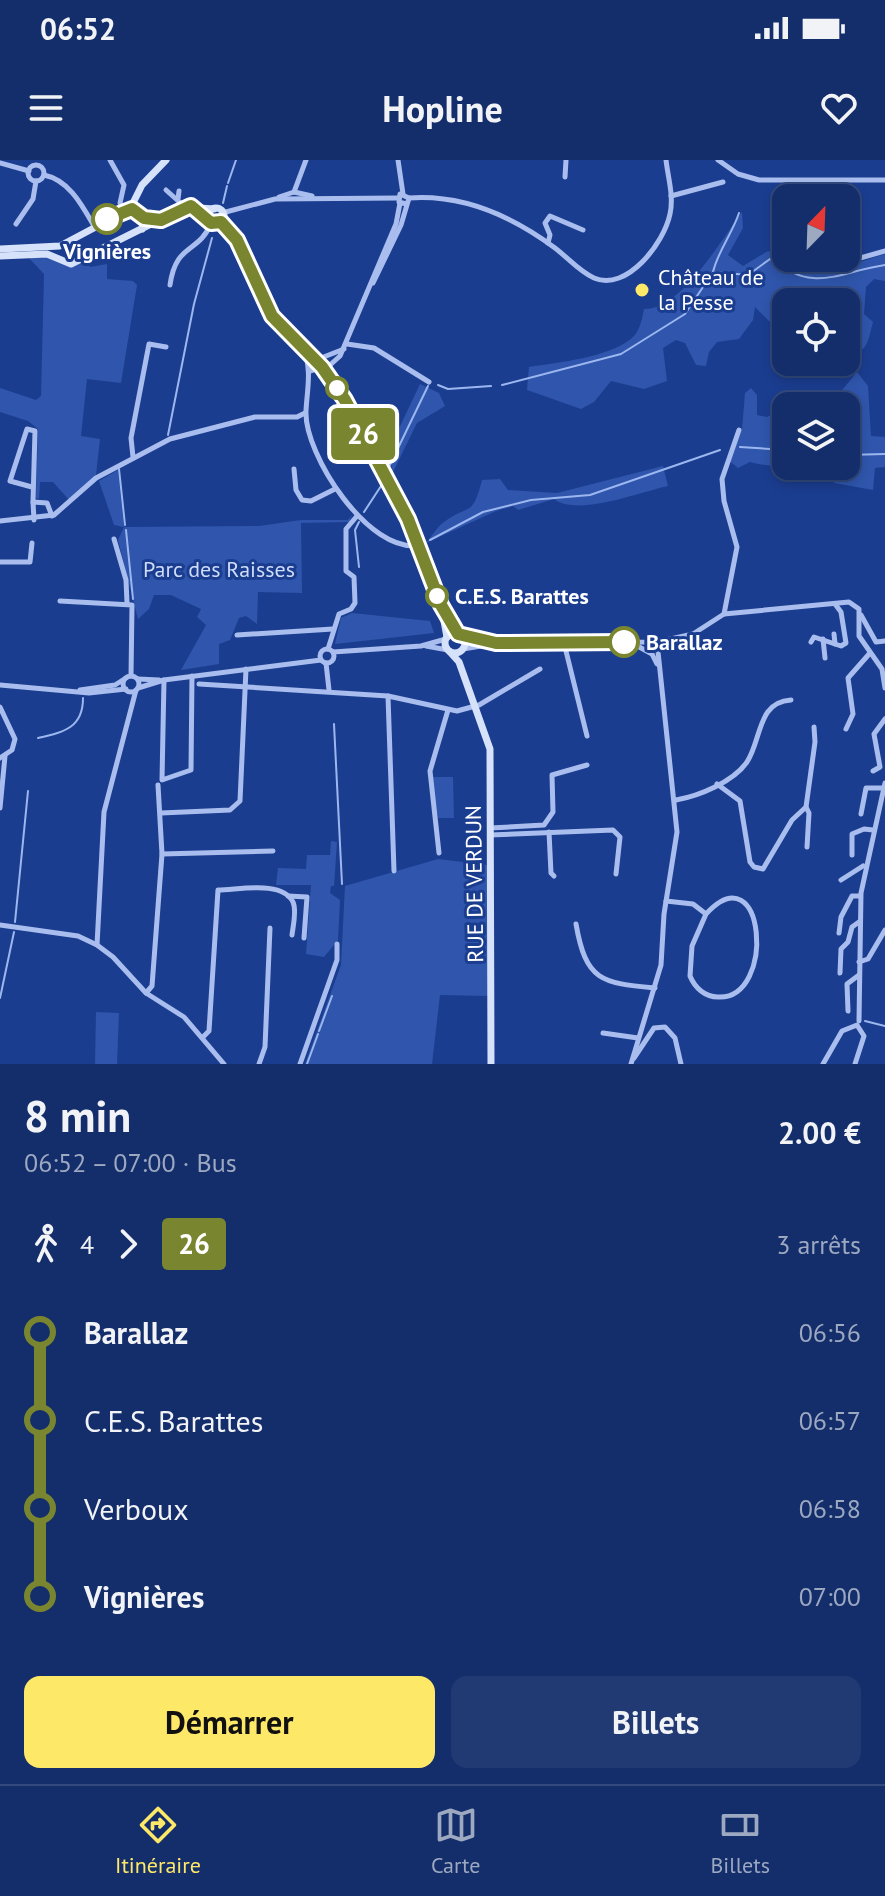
<!DOCTYPE html>
<html lang="fr">
<meta charset="utf-8">
<style>
:root{--surface:#142e6b;--page:#213a73;--text:#f1f3f6;--muted:#9da8c1;--line:#334a7e;--accent:#fee867}
body{margin:0;font-family:"PT Sans",sans-serif;background:var(--page);color:var(--text);height:100vh;display:flex;flex-direction:column;font-size:30px;white-space:nowrap}
*{box-sizing:border-box;margin:0}
p{font-size:26px;color:var(--muted)}
.icon{flex:none;width:44px;height:44px;fill:none;stroke:currentColor;stroke-width:2;stroke-linecap:round;stroke-linejoin:round}
.map{position:relative;height:904px;overflow:hidden}
.side{display:flex;flex-direction:column;background:var(--surface);flex:1}
.side>*{flex:none}
.badge{padding:0 16px;border-radius:6px;font-size:28px;line-height:52px}
.needle{width:52px;rotate:23deg}
.buttons{position:absolute;left:772px;top:24px;display:grid;gap:16px}
.buttons a{display:grid;place-items:center;width:88px;height:88px;border-radius:16px;background:var(--surface);box-shadow:0 4px 12px #0003,0 0 0 2px var(--line);font-size:40px}
.map>.badge{position:absolute;translate:-50% -50%;box-shadow:0 0 0 4px #fff}
.legs{display:flex;align-items:center;gap:12px;height:88px;padding:0 24px;font-size:26px}
.legs p{margin-inline-start:auto}
.headline{display:flex;align-items:center;justify-content:space-between;height:136px;padding:0 24px}
h1{font-size:44px;font-weight:800;line-height:60px}
.cta{display:flex;gap:16px;margin-top:auto;padding:16px 24px}
.cta a{flex:1;height:92px;border-radius:16px;background:var(--accent);color:#111;font-size:32px;font-weight:800;line-height:92px;text-align:center}
.cta a+a{background:var(--page);color:var(--text)}
ul{padding:0 24px;list-style:none}
li{display:flex;align-items:center;gap:28px;height:88px;font-size:30px}
li i{display:grid;place-items:center;width:12px;height:100%;margin:0 10px;background:currentColor}
li i::after{content:'';width:20px;height:20px;margin:-10px;border:6px solid;border-radius:50%;background:var(--surface)}
li p{margin-inline-start:auto}
li:first-child i{background:linear-gradient(#0000 50%,currentColor 0)}
li:last-child i{background:linear-gradient(currentColor 50%,#0000 0)}
.status{display:flex;justify-content:space-between;align-items:center;height:56px;padding:0 40px;background:var(--surface);direction:ltr}
.status svg{height:22px;fill:currentColor}
header{display:flex;justify-content:space-between;align-items:center;height:104px;padding:0 24px;background:var(--surface);font-size:36px;font-weight:800}
.tab-bar{display:flex;justify-content:space-around;align-items:center;height:112px;border-top:2px solid var(--line);background:var(--surface);font-size:22px;color:var(--muted)}
.tab-bar a{display:grid;justify-items:center;gap:4px}
.tab-bar .current{color:var(--accent)}
.map>svg:first-child{display:block}
.green{fill:#2f56ac}
.lines{fill:none;stroke-linecap:round;stroke-linejoin:round}
.stream{stroke:#9cb7f0;stroke-width:2}
.street{stroke:#a9beee;stroke-width:5}
.secondary{stroke:#d6e1fa;stroke-width:7}
.line-1-casing{stroke:#fff;stroke-width:18}
.line-1{stroke:#79862f;stroke-width:12}
.stop-1-dot{fill:#fff;stroke:#79862f;stroke-width:4}
.poi-dot{fill:#fee867;stroke:#1b3d8f;stroke-width:3}
.labels{text-anchor:middle;dominant-baseline:central;stroke-width:6;stroke-linejoin:round;paint-order:stroke}
.stop-label{font-size:22px;font-weight:bold;fill:#fff;stroke:#1b3d8f;text-anchor:start}
.poi-label{font-size:22px;fill:#fff;stroke:#1b3d8f;text-anchor:start}
.park-label{font-size:22px;fill:#cfdcfa;stroke:#1b3d8f}
.street-label{font-size:22px;fill:#fff;stroke:#1b3d8f}
</style>
<div class="status"><b>06:52</b><svg viewBox="0 0 49 12"><path d="M0 12V9h3v3zM5 12V6h3v6zM10 12V3h3v9zM15 12V0h3v12zM26 1h20v11H26zM47 4h2v5h-2z"/></svg></div>
<header><svg class="icon" aria-label="menu" viewBox="0 0 24 24"><path d="M4 6h16M4 12h16M4 18h16"/></svg>Hopline<svg class="icon" aria-label="heart" viewBox="0 0 24 24"><path d="M12 20l-8-8c-3-5 5-10 8-4 3-6 11-1 8 4z"/></svg></header>
<div class="map">
<svg width="885" height="904" viewBox="0 0 885 904">
<rect width="100%" height="100%" fill="#1b3d8f"/>
<g class="green">
<path d="M742,52L743,68L728,95L743,106L768,91L803,109L829,112L885,94V121L874,119L866,127L864,154L873,162C868,180 868,194 846,196V142H786V145L772,144L786,155V162L778,170L755,147L753,160L739,179L717,182L709,192L706,206L696,205L685,183L676,180L663,188L667,221L644,229L611,221L594,242L581,249L527,230L529,207C559,202 608,198 632,178C640,171 642,159 644,149C680,151 722,79 742,52Z"/>
<polygon points="28,97 52,97 68,106 86,100 90,107 107,104 107,119 133,121 137,125 121,223 87,219 81,276 100,279 96,315 70,341 53,322 40,322 39,339 36,338 38,269 28,261 0,252 0,228 36,240 41,236 44,114"/>
<path d="M857,212L868,226L871,276L885,277V307L875,308L873,330L834,323L835,315C807,304 779,310 750,302L738,308L728,300L742,269L745,233L751,228L757,235V255L767,257L779,250L785,265L777,275L786,276V306H846V246H810L811,240L833,241Z"/>
<polygon points="420,224 439,233 445,246 417,263 391,316 393,281"/>
<path d="M663,306L668,326C640,332 577,357 554,339L518,350L513,346L496,351L426,383C432,376 437,367 444,362C469,343 472,359 482,320L500,319L508,330L557,333Z"/>
<polygon points="118,310 124,367 114,365 99,321"/>
<polygon points="353,354 349,362 301,363 302,433 258,432 257,464 246,456 239,458 230,480 219,484 219,504 181,510 206,465 197,457 201,449 171,435 154,435 149,449 138,459 118,380 124,367 259,366 301,360 348,360"/>
<polygon points="352,453 430,461 434,473 335,484 341,458"/>
<polygon points="431,617 453,617 454,658 438,658"/>
<polygon points="331,681 337,682 334,726 331,726 330,733 340,740 338,780 324,797 306,794 311,725 276,725 278,708 306,709 307,695 330,695"/>
<polygon points="438,699 487,705 489,836 440,835 432,904 305,904 341,805 345,726"/>
<polygon points="96,852 119,853 117,904 95,904"/>
</g>
<g class="lines">
<g class="stream">
<polyline points="228,23 236,0"/>
<polyline points="223,43 227,26"/>
<path d="M713,112C718,91 732,74 739,53"/>
<polyline points="438,225 448,229 491,226"/>
<path d="M502,225L621,194L685,154L713,112L748,115L770,99C816,134 837,112 885,105"/>
<polyline points="168,275 194,144 212,78"/>
<polyline points="740,287 786,290"/>
<polyline points="846,295 885,294"/>
<polyline points="119,309 125,365"/>
<polyline points="387,311 428,226"/>
<polyline points="364,352 383,323"/>
<polyline points="359,362 355,370 359,407"/>
<polyline points="126,370 133,439"/>
<polyline points="430,380 483,352 531,340 590,335 720,290"/>
<polyline points="334,564 342,724"/>
<path d="M38,578C64,572 83,568 83,538"/>
<polyline points="15,762 28,631"/>
<polyline points="0,838 14,772"/>
<polyline points="865,861 885,866"/>
<polyline points="319,871 332,836"/>
<polyline points="307,904 318,874"/>
</g>
<g class="street">
<polyline points="110,0 124,25 120,43 124,52"/>
<polyline points="398,0 403,34"/>
<polyline points="718,0 738,14 759,20 885,20"/>
<polyline points="0,3 29,11"/>
<circle cx="36" cy="13" r="8"/>
<path d="M44,15C69,20 82,45 94,66"/>
<polyline points="565,17 566,0"/>
<polyline points="166,30 185,47"/>
<polyline points="294,32 306,0"/>
<polyline points="671,36 723,22"/>
<polyline points="279,37 294,32 312,36"/>
<path d="M409,38C463,34 512,56 555,88C567,97 580,112 594,118C627,132 664,83 670,54C674,36 668,18 666,0"/>
<polyline points="178,39 179,31"/>
<polyline points="222,53 275,39 398,38"/>
<polyline points="16,64 33,39 36,21"/>
<polyline points="548,83 550,75 545,63 550,56 583,70"/>
<polyline points="832,106 885,91"/>
<polyline points="373,123 401,65 409,38 400,34 399,42 406,44"/>
<path d="M170,125C176,82 199,94 211,63"/>
<polyline points="347,184 374,188 429,222"/>
<path d="M304,190C312,211 307,230 306,251C304,294 369,395 420,385"/>
<polyline points="310,210 316,200 344,189"/>
<polyline points="310,211 330,205 340,196 396,64 400,43"/>
<polyline points="133,297 131,278 149,184 166,187"/>
<polyline points="294,309 296,330 302,340 311,341 335,329"/>
<polyline points="32,327 10,321 27,269 35,271 33,342"/>
<polyline points="34,360 33,342 47,343 52,356"/>
<polyline points="0,361 54,355 96,318 170,279 255,257 297,257 305,253"/>
<polyline points="114,379 126,420 127,443"/>
<polyline points="0,402 30,402 32,383"/>
<polyline points="60,441 132,445 131,516"/>
<polyline points="724,454 737,387 724,341 722,319 739,270"/>
<polyline points="861,455 876,482 885,481"/>
<polyline points="834,474 835,484"/>
<polyline points="237,475 333,469"/>
<polyline points="461,476 496,483 657,482 693,474 724,454 849,442 859,449 859,476 882,509 885,528"/>
<polyline points="823,479 825,498"/>
<polyline points="811,482 814,477 841,486 846,483 841,452 835,444"/>
<polyline points="564,483 587,576"/>
<polyline points="632,483 652,494 657,504"/>
<polyline points="426,486 448,490"/>
<polyline points="328,489 339,454 351,449 355,443 354,417 346,411 346,369 357,356"/>
<polyline points="463,489 493,484"/>
<circle cx="327" cy="496" r="7"/>
<polyline points="333,492 421,486 446,479"/>
<polyline points="326,503 329,530"/>
<circle cx="131" cy="524" r="8"/>
<polyline points="138,519 159,520"/>
<polyline points="164,520 162,620 191,610 192,516"/>
<polyline points="199,524 388,536 457,551 479,545 540,509"/>
<polyline points="0,525 89,533 126,529"/>
<polyline points="138,528 164,520 321,500"/>
<polyline points="80,530 115,525 126,518"/>
<polyline points="388,536 394,711"/>
<polyline points="0,547 15,579 12,590 0,598"/>
<polyline points="846,569 853,554 848,518 870,493"/>
<polyline points="873,611 880,607 874,574 885,559"/>
<polyline points="717,624 740,641 750,702 754,707 763,709 792,660 806,647 815,582 814,567"/>
<path d="M676,640C699,636 733,622 747,602C762,579 757,542 791,540"/>
<polyline points="806,647 809,653 807,687"/>
<polyline points="0,648 5,596"/>
<polyline points="161,653 230,650 240,641 246,509"/>
<polyline points="861,654 866,628 884,628"/>
<polyline points="490,668 544,665 553,652 552,615 587,605"/>
<polyline points="549,672 551,713 554,716"/>
<polyline points="490,675 613,670 620,677 616,714"/>
<polyline points="439,693 430,611 448,550"/>
<polyline points="162,694 273,691"/>
<polyline points="852,695 852,674 864,669 873,670"/>
<polyline points="841,720 863,706"/>
<polyline points="288,736 307,737 304,778"/>
<path d="M666,741L693,744L706,754L692,786L690,816C695,828 705,837 718,837C777,840 765,690 706,754"/>
<path d="M576,764C586,821 601,823 655,828"/>
<polyline points="0,765 78,776 97,785 113,797 146,833 184,857 224,904"/>
<polyline points="839,773 841,757 852,736 860,736"/>
<polyline points="97,785 104,652 136,530"/>
<polyline points="859,802 868,799 885,770"/>
<polyline points="840,813 841,789 848,782 852,767 859,762"/>
<polyline points="146,833 152,826 162,694 158,625"/>
<polyline points="848,851 847,824 859,815"/>
<polyline points="859,861 861,733 885,623"/>
<polyline points="603,873 638,878"/>
<path d="M203,877L209,871L218,730C239,730 282,720 293,742C297,751 293,766 292,775"/>
<polyline points="634,898 654,868 665,867 675,878 681,904"/>
<polyline points="259,904 265,887 270,768"/>
<polyline points="300,904 337,800 337,784"/>
<polyline points="631,904 661,805 664,754 677,672 657,482"/>
<polyline points="823,904 842,871 857,865 864,876 855,904"/>
</g>
<g class="secondary">
<circle cx="216" cy="56" r="8"/>
<polyline points="130,49 142,25 166,0"/>
<polyline points="121,53 139,52 144,59 142,69"/>
<path d="M221,62C247,89 251,125 271,154C290,182 323,196 340,226L417,379L441,445L447,477"/>
<polyline points="0,89 60,86 124,52"/>
<polyline points="0,96 47,94 71,104 185,47 214,49"/>
<circle cx="455" cy="483" r="10"/>
<polyline points="450,492 459,502 490,589 491,904"/>
</g>
</g>
<g class="lines">
<defs>
<polyline id="line-1" points="107,59 132,49 144,58 161,60 191,46 211,63 221,62 237,80 272,156 322,207 345,240 408,359 441,445 458,474 496,483 624,482"/>
</defs>
<use href="#line-1" class="line-1-casing"/>
<use href="#line-1" class="line-1"/>
</g>
<g class="stop-1-dot">
<circle cx="107" cy="59" r="14"/>
<circle cx="337" cy="228" r="10"/>
<circle cx="437" cy="436" r="10"/>
<circle cx="624" cy="482" r="14"/>
</g>
<circle class="poi-dot" cx="642" cy="130" r="8"/>
<g class="labels">
<g class="stop-label">
<text x="107" y="91" text-anchor="middle">Vignières</text>
<text x="455" y="436">C.E.S. Barattes</text>
<text x="646" y="482">Barallaz</text>
</g>
<g class="poi-label">
<text x="658" y="117">Château de<tspan x="658" dy="25">la Pesse</tspan></text>
</g>
<g class="park-label">
<text x="219" y="409">Parc des Raisses</text>
</g>
<g class="street-label">
<text transform="translate(474 724) rotate(-91)">RUE DE VERDUN</text>
</g>
</g>
</svg>
<div class="buttons">
<a><svg class="needle" viewBox="-14 -14 28 28"><path d="M0-13l5 13h-10z" fill="#e53935"/><path d="M0 13l5-13h-10z" fill="#9da8c1"/></svg></a>
<a><svg class="icon" aria-label="locate" viewBox="0 0 24 24"><circle cx="12" cy="12" r="6"/><path d="M12 2v4M12 18v4M2 12h4M18 12h4"/></svg></a>
<a><svg class="icon" aria-label="layers" viewBox="0 0 24 24"><path d="M12 4l9 5-9 5-9-5zM3 14l9 5 9-5"/></svg></a>
</div>
<b class="badge" style="left:363px;top:274px;background:#79862f;color:#fff">26</b>
</div>
<section class="side">
<div class="headline"><div><h1>8 min</h1><p>06:52 – 07:00 · Bus</p></div><b>2.00 €</b></div>
<div class="legs"><svg class="icon" aria-label="walk" viewBox="0 0 24 24"><circle cx="13" cy="4" r="2"/><path d="M13 8l-2 6 4 7M11 14l-3 7M7 12l3-4h3l4 4"/></svg>4<svg class="icon" aria-label="forward" viewBox="0 0 24 24"><path d="M9 5l7 7-7 7"/></svg><b class="badge" style="background:#79862f;color:#fff">26</b><p>3 arrêts</p></div>
<ul>
<li><i style="color:#79862f"></i><b>Barallaz</b><p>06:56</p></li>
<li><i style="color:#79862f"></i><span>C.E.S. Barattes</span><p>06:57</p></li>
<li><i style="color:#79862f"></i><span>Verboux</span><p>06:58</p></li>
<li><i style="color:#79862f"></i><b>Vignières</b><p>07:00</p></li>
</ul>
<div class="cta"><a>Démarrer</a><a>Billets</a></div>
</section>
<nav class="tab-bar">
<a class="current"><svg class="icon" aria-label="directions" viewBox="0 0 24 24"><path d="M12 3l9 9-9 9-9-9zM9 14v-3h6M13 9l2 2-2 2"/></svg>Itinéraire</a>
<a><svg class="icon" aria-label="map" viewBox="0 0 24 24"><path d="M3 6l6-2 6 2 6-2v14l-6 2-6-2-6 2zM9 4v14M15 6v14"/></svg>Carte</a>
<a><svg class="icon" aria-label="tickets" viewBox="0 0 24 24"><path d="M3 7h18v10H3zM15 7v10"/></svg>Billets</a>
</nav>
